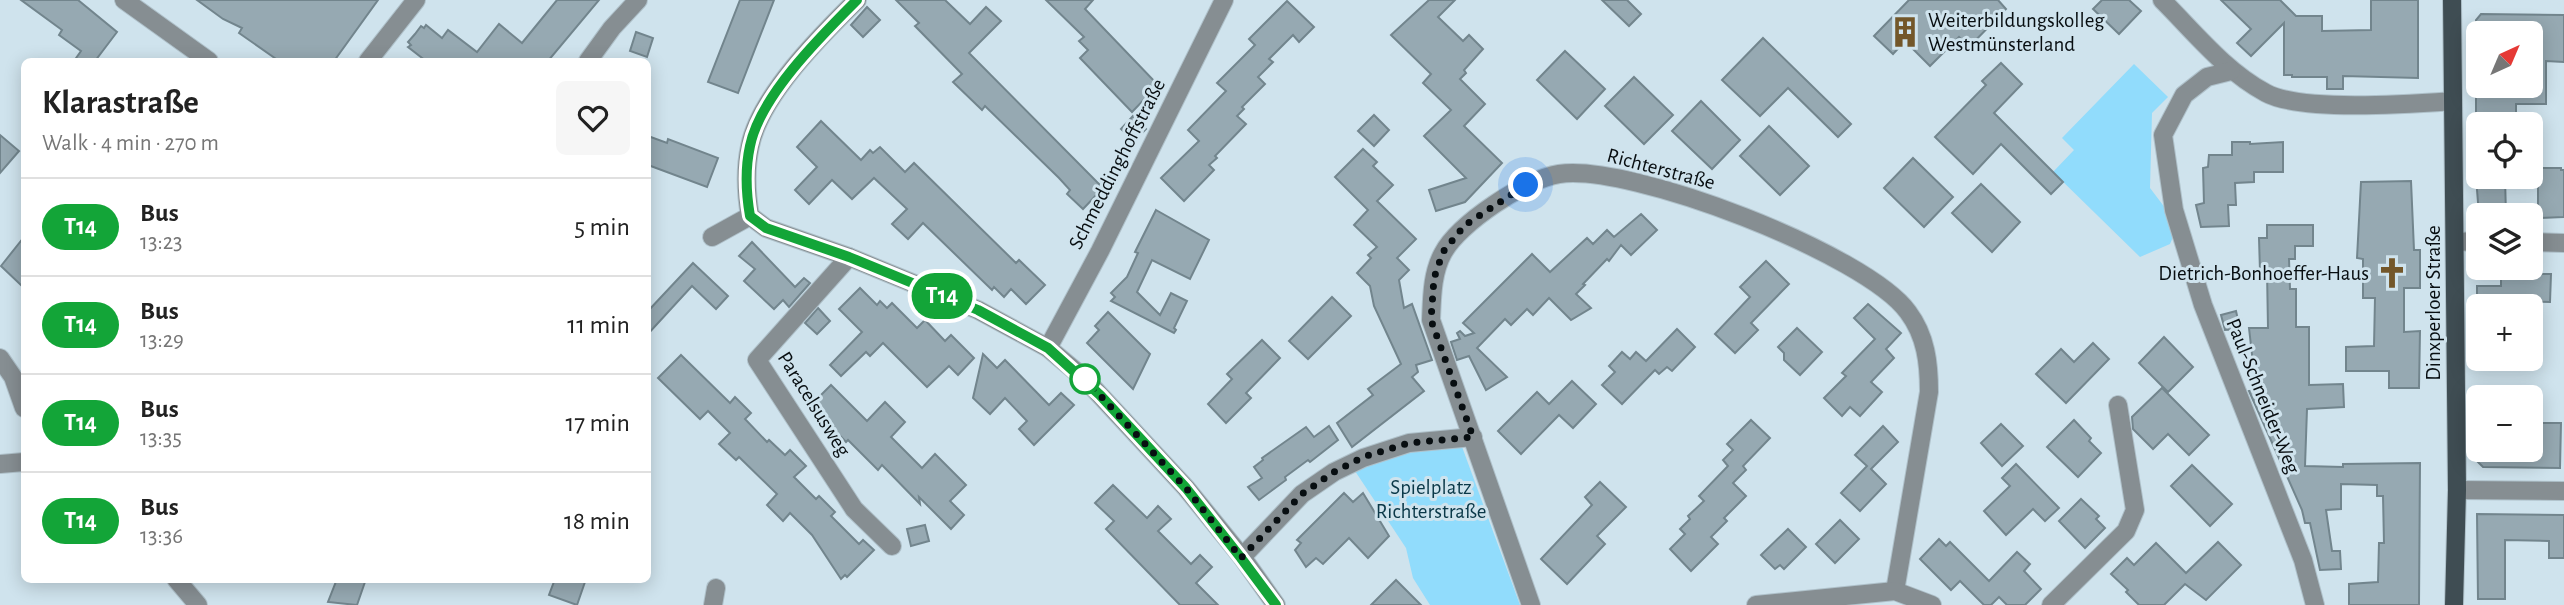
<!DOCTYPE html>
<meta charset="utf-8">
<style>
:root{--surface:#fff;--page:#f6f6f6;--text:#222;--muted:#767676;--line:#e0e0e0}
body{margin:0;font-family:"Alegreya Sans",sans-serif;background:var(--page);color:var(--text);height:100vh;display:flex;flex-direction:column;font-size:26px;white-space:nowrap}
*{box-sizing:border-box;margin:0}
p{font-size:23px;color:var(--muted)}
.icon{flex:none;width:38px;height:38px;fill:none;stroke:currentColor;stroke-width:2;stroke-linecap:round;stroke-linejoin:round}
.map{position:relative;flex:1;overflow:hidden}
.drawer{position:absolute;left:21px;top:58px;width:630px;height:525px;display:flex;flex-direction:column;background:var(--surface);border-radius:10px;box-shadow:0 4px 18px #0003}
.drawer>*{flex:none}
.badge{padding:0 14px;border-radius:23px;font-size:24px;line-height:46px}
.needle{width:46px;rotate:44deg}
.controls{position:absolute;left:2466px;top:21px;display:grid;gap:14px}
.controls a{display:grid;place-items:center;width:77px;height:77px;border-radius:10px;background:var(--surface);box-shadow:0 4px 18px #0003;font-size:35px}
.you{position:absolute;width:35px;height:35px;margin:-18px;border:5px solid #fff;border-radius:50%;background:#1a73e8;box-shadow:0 0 0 10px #1a73e833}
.map>.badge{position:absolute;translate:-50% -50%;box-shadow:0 0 0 4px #fff}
.round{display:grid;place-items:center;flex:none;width:74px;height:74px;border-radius:10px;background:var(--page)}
.head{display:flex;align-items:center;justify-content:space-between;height:119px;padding:0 21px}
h1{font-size:33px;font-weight:700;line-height:52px}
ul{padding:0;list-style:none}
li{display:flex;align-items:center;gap:21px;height:98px;padding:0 21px;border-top:2px solid var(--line)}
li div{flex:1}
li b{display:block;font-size:26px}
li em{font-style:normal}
li .badge{min-width:77px;font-weight:700;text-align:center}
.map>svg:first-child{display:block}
.green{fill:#91dcfc}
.building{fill:#96a9b2;stroke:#72858d;stroke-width:2}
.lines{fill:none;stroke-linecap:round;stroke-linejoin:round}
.minor-casing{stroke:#afc1ca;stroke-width:20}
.major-casing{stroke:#afc1ca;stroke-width:20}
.minor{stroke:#868e92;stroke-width:18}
.major{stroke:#3f4d53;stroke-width:18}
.line-casing{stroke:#fff;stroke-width:16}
.line{stroke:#13a538;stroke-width:10}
.walk{stroke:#080e11;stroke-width:7;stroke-dasharray:0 12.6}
.stop-dot{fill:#fff;stroke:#13a538;stroke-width:3.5}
.labels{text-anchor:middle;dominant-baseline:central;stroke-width:6;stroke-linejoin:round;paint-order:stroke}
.poi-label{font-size:21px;fill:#080e11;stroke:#cfe3ed;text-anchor:start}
.street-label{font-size:21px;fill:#080e11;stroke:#cfe3ed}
.park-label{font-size:21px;fill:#0a3848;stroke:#cfe3ed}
</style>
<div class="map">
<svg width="2564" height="605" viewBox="0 0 2564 605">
<rect width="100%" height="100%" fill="#cfe3ed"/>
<g class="green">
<polygon points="2134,64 2168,97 2152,113 2150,188 2175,221 2176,230 2170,244 2140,257 2053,172 2074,150 2062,138"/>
<polygon points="1461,444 1520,605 1430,605 1413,578 1406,548 1355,471 1411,449"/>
</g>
<g class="building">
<polygon points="21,0 78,0 117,32 95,61 74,61 81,51 59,35 62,30"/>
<polygon points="197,0 378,0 334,61 279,61 239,33 242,28 223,19"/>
<polygon points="557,0 599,0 548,61 426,61 408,47 411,45 408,42 415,34 421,26 424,28 426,25 442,38 448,30 477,52 499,24 522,43"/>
<polygon points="740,0 774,0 738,93 708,82"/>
<polygon points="896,0 945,0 970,24 986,7 1001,21 969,53 1103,188 1083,209 1067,194 1070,190 1059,178 985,106 982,110 953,82 962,74 915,26 919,23"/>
<polygon points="1046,0 1093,0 1085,9 1158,85 1132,112 1080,58 1088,50 1079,41 1084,37"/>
<polygon points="1429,0 1455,0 1438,17 1463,41 1469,35 1483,49 1464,70 1466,73 1460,79 1485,104 1464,126 1502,163 1465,202 1436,211 1429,190 1466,178 1424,136 1451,110 1423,83 1431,74 1391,35"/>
<polygon points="1602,0 1627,0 1641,14 1629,26"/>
<polygon points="1909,0 1998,0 2006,9 1969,47 1959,37 1930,66 1905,41 1893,54 1874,36"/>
<polygon points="2102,0 2129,0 2141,11 2119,34 2093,9"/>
<polygon points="2221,0 2280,0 2296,16 2322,16 2322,31 2371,30 2371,0 2418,0 2418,78 2343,76 2343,89 2327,89 2327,77 2292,77 2292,75 2284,75 2284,23 2251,56 2237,43 2251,29"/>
<polygon points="1287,1 1314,27 1299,42 1293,35 1269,59 1273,62 1258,77 1265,84 1242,107 1244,109 1237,116 1246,124 1215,156 1217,158 1209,165 1214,170 1184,201 1161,178 1199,141 1188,130 1226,91 1217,83 1255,45 1249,39"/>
<polygon points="867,7 880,20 863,37 851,25"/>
<polygon points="2481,14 2564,15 2564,62 2546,61 2546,104 2516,104 2516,124 2476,124 2476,86 2530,86 2530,33 2476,33 2476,20"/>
<polygon points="636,32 653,38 647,57 630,51"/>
<polygon points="1763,38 1851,124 1838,137 1788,88 1760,116 1722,80"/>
<polygon points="1565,51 1605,89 1577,119 1537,80"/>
<polygon points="2001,63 2022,84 1994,113 2063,182 2051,194 2001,144 1973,174 1935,137 1986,85 1982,81"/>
<polygon points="1634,77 1673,115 1644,144 1605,106"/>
<polygon points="1701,101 1740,140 1712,169 1672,131"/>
<polygon points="1374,115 1389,130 1374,146 1358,131"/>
<polygon points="1133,116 1146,129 1134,141 1121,129"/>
<polygon points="821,121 861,160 870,150 873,153 880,147 905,172 914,163 1016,263 1019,260 1045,285 1026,304 1011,289 1004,297 994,287 992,290 923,223 908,239 892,224 907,209 874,178 852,199 832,180 809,204 795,190 817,167 797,147"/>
<polygon points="1769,126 1809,166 1780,195 1740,156"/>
<polygon points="0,135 19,151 0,173"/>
<polygon points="648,136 667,143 668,139 718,158 707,187 648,165"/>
<polygon points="2232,142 2250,142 2250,144 2283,142 2283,172 2254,172 2254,182 2235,183 2236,205 2228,205 2229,226 2201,227 2196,205 2204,203 2203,168 2208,167 2209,155 2232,155"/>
<polygon points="1363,149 1377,162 1373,166 1393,185 1377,201 1416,239 1397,258 1409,270 1399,280 1404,308 1412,304 1432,360 1416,365 1418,372 1412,377 1424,391 1352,447 1337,423 1373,395 1368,389 1401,364 1374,306 1370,286 1357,273 1371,258 1368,255 1377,247 1354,225 1368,210 1335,177"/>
<polygon points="1913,158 1953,197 1924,227 1884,188"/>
<polygon points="2530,168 2561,168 2561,170 2564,170 2564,217 2538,218 2538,186 2530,186"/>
<polygon points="2476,177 2505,177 2506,215 2479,215"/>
<polygon points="2411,181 2414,250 2420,250 2420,288 2404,288 2404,332 2420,331 2419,388 2389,388 2389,371 2346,371 2346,347 2374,346 2375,298 2363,298 2363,259 2357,258 2361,182"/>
<polygon points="1981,184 2020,222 1992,252 1952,213"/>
<polygon points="1156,210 1209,240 1190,279 1152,260 1137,292 1160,315 1171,293 1187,301 1174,328 1176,330 1174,333 1111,301 1115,297 1111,293 1127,277 1138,253 1135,252"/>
<polygon points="1641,214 1657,230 1631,255 1621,245 1609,261 1607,259 1583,284 1585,285 1576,294 1591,308 1571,320 1549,298 1533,315 1527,309 1511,325 1505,319 1477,348 1507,377 1486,390 1469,356 1457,360 1451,342 1460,339 1457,333 1460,331 1465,336 1474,333 1463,323 1532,254 1550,272 1587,238 1593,244 1607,230 1614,237"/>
<polygon points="2267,225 2313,225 2313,246 2295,246 2295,259 2289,259 2290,289 2296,289 2296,327 2309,327 2309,385 2343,384 2344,407 2307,409 2305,466 2343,467 2343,464 2420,463 2419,605 2349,605 2349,584 2378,582 2379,543 2384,543 2383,496 2377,496 2377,485 2341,484 2341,509 2326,510 2332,551 2340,551 2341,569 2320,570 2310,523 2305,523 2302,510 2249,391 2256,390 2249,328 2268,328 2267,271 2260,271 2259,238 2267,238"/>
<polygon points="24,237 24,288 1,266"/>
<polygon points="752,242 795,287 804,278 810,283 789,307 783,300 774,309 744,281 755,269 739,256"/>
<polygon points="1766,261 1789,284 1751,323 1758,330 1735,353 1715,334 1750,297 1740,287"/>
<polygon points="693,263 728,296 716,309 692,286 648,334 648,311"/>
<polygon points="2501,274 2551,274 2550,302 2502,301 2502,306 2477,306 2477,286 2501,286"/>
<polygon points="860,288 877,305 880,301 887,308 892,303 917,328 925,320 945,341 951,335 974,358 958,375 949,366 927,387 883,343 870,356 866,352 841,376 830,365 862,332 839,309"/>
<polygon points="1332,297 1351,316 1308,359 1289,341"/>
<polygon points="1868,304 1901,333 1886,349 1894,358 1871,382 1882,392 1860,416 1850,407 1842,416 1824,398 1846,376 1842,373 1875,339 1854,318"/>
<polygon points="818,308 830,321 817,334 805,323"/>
<polygon points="2236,311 2240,329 2225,330 2221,315"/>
<polygon points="1108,312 1150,354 1133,389 1087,343 1099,330 1095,326"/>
<polygon points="1797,328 1822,352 1800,375 1784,360 1784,353 1778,347"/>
<polygon points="1677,329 1695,347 1672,371 1667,367 1659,374 1655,370 1622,404 1602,385 1615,372 1609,366 1622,352 1630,359 1636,352 1646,361"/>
<polygon points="2164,337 2193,367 2168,392 2139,363"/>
<polygon points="1262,340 1280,358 1246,393 1251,398 1226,423 1208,404 1232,379 1227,374"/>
<polygon points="2093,343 2109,359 2066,403 2036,374 2061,349 2074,362"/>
<polygon points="983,354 997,368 1005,360 1049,405 1061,393 1074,405 1034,445 1019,429 1027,421 1005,398 990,414 973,398"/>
<polygon points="681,355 730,403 735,397 751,413 745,419 767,442 769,440 785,455 790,450 806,466 794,477 816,499 819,496 835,512 831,516 859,544 863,540 874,550 847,577 845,575 841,579 812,535 790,513 783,521 767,505 777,494 739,457 736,460 719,444 730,433 708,411 700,419 658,378"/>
<polygon points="1572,381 1596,404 1573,428 1559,415 1521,454 1498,431 1537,392 1549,404"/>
<polygon points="831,385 867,421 885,402 905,422 891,437 922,468 935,454 966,485 950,501 964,515 951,529 919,497 920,504 882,465 878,470 848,440 846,442 811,405"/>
<polygon points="2162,388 2209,435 2189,455 2168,434 2153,449 2133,429 2132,417"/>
<polygon points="1751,420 1770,438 1743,466 1746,470 1733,483 1746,496 1724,518 1727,521 1711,537 1718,544 1691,571 1670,549 1685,534 1680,529 1690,519 1688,516 1704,501 1699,496 1728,466 1723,460 1733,450 1727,444"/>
<polygon points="2074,420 2091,438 2089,441 2101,453 2078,477 2047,447"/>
<polygon points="2538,423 2561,423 2560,468 2483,467 2477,461 2477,450 2530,450 2530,445 2538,445"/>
<polygon points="2001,424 2023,446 2002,466 1981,443"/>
<polygon points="1329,426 1338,440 1310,462 1308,460 1285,477 1286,480 1259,500 1248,487 1262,478 1254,467 1263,460 1262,458 1306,427 1314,437"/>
<polygon points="1883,426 1898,442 1871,469 1886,484 1860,511 1841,493 1867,466 1855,455"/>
<polygon points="2016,464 2059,508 2045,521 2033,509 2006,535 1984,511 2010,486 2002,478"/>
<polygon points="2192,465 2232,504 2210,526 2171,486"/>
<polygon points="1600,482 1626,507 1597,536 1605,544 1567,584 1541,559 1592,505 1585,497"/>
<polygon points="1113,485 1147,518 1158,506 1171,519 1158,531 1191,564 1200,555 1212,567 1196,583 1218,605 1180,605 1106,529 1114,521 1095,503"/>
<polygon points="1344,493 1353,502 1363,493 1389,536 1368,558 1349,538 1323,564 1316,558 1306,567 1295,550 1301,543 1297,540"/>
<polygon points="2081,499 2099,516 2096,519 2105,528 2085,548 2059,521"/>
<polygon points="2477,514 2564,515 2564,558 2549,558 2549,541 2505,540 2505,599 2478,599"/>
<polygon points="1840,520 1859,539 1835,563 1816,544"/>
<polygon points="925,525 929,541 911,546 907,529"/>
<polygon points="1788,529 1806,547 1784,569 1780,565 1775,569 1761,555"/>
<polygon points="1939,539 1946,546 1950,542 1989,581 2017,552 2030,564 2024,571 2041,589 2025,605 2007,605 1999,597 1991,605 1984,605 1960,581 1951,590 1920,559"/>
<polygon points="2218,542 2241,565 2206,600 2185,584 2164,605 2139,605 2126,592 2128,590 2111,574 2127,558 2134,565 2156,543 2186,573"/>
<polygon points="337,579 366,579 357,605 328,602"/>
<polygon points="555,579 586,579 577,605 549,595"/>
<polygon points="1396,580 1421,605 1371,605"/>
</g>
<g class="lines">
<defs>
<g id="minor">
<polyline points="124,0 209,61"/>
<path d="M2162,0C2195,33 2225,71 2266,93C2301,112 2410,104 2453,101"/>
<polyline points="368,61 416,0"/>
<polyline points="588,61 612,28 638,0"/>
<polyline points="2231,71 2207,77 2184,95 2163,135 2174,210 2203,305 2303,560 2315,605"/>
<polyline points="750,216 766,228 849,257 978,310 1048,348 1085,379 1186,488 1242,557 1276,605"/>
<path d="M750,216C746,193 745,169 750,146C760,96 821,35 857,0"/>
<polyline points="712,237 750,216"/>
<polyline points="2456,242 2478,241"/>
<polyline points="2530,242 2564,243"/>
<polyline points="849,257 757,360 854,509 892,546"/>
<polyline points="1048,348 1100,251 1224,0"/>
<polyline points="0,358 13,377 24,408"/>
<polyline points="0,464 24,462"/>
<polyline points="2457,490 2564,491"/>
<polyline points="1242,557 1302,494 1334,472 1363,458 1409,443 1473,437"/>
<polyline points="176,579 198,605"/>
<polyline points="713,605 716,588"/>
<path d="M1531,605L1431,320C1432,297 1432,273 1443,253C1459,223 1526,179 1559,174C1630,163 1866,254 1908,312C1926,336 1929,363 1929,392L1895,591"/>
<polyline points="1756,605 1895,591 1932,605"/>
<polyline points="2051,605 2126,531 2135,510 2118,405"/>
</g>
<polyline id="major" points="2452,0 2457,490 2454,605"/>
</defs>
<use href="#minor" class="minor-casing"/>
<use href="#major" class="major-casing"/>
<use href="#minor" class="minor"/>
<use href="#major" class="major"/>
</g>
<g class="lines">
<defs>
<path id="line" d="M857,0C822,35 760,96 750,146C745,169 746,193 750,216L766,228L849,257L978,310L1048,348L1100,395L1186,488L1241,558L1276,605"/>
</defs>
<use href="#line" class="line-casing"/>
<use href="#line" class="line"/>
<polyline class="walk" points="1085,379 1186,488 1241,558 1302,494 1334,472 1363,457 1409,443 1473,437 1431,320 1434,278 1443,252 1465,225 1526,185"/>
</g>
<defs>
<symbol id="building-bare" viewBox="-9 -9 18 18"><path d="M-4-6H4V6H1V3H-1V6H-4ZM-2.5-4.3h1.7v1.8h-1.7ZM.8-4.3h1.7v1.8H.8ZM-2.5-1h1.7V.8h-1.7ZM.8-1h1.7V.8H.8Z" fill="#73572a" stroke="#cfe3ed" stroke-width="2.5" paint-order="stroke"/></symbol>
<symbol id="church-bare" viewBox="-9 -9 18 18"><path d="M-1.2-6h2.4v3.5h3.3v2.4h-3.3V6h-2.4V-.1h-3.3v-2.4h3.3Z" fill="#73572a" stroke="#cfe3ed" stroke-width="2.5" paint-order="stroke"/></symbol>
</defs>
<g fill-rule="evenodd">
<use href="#building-bare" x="1883" y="10" width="44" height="44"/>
<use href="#church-bare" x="2370" y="251" width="44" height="44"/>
</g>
<circle class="stop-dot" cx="1085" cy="379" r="14"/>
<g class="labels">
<g class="poi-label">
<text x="1928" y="20">Weiterbildungskolleg<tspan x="1928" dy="24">Westmünsterland</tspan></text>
<text x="2369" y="273" text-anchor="end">Dietrich-Bonhoeffer-Haus</text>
</g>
<g class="street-label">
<text transform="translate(1117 164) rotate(-63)">Schmeddinghoffstraße</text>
<text transform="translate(1661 169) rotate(15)">Richterstraße</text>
<text transform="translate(2433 303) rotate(-90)">Dinxperloer Straße</text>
<text transform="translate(2263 396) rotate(68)">Paul-Schneider-Weg</text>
<text transform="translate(814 404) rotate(58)">Paracelsusweg</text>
</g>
<g class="park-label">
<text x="1431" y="487">Spielplatz<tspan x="1431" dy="24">Richterstraße</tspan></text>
</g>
</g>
</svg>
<div class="controls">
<a><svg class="needle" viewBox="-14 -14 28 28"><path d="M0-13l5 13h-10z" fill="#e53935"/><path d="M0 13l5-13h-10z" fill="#767676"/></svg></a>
<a><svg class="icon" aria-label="locate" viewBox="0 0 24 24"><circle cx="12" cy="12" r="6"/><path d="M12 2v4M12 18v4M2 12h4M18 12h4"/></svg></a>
<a><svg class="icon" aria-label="layers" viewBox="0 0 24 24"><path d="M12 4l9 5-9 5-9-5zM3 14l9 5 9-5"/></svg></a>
<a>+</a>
<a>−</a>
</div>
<div class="you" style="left:1526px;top:185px"></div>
<b class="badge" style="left:942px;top:296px;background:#13a538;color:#fff">T14</b>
<section class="drawer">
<div class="head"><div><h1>Klarastraße</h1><p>Walk · 4 min · 270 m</p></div><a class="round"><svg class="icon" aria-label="heart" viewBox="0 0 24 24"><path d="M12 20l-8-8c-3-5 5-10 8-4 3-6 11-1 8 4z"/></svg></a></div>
<ul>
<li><span class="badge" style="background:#13a538;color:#fff">T14</span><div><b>Bus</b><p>13:23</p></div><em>5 min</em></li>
<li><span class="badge" style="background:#13a538;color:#fff">T14</span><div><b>Bus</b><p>13:29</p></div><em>11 min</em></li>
<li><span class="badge" style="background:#13a538;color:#fff">T14</span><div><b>Bus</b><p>13:35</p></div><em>17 min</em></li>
<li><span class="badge" style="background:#13a538;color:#fff">T14</span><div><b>Bus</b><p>13:36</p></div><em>18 min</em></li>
</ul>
</section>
</div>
